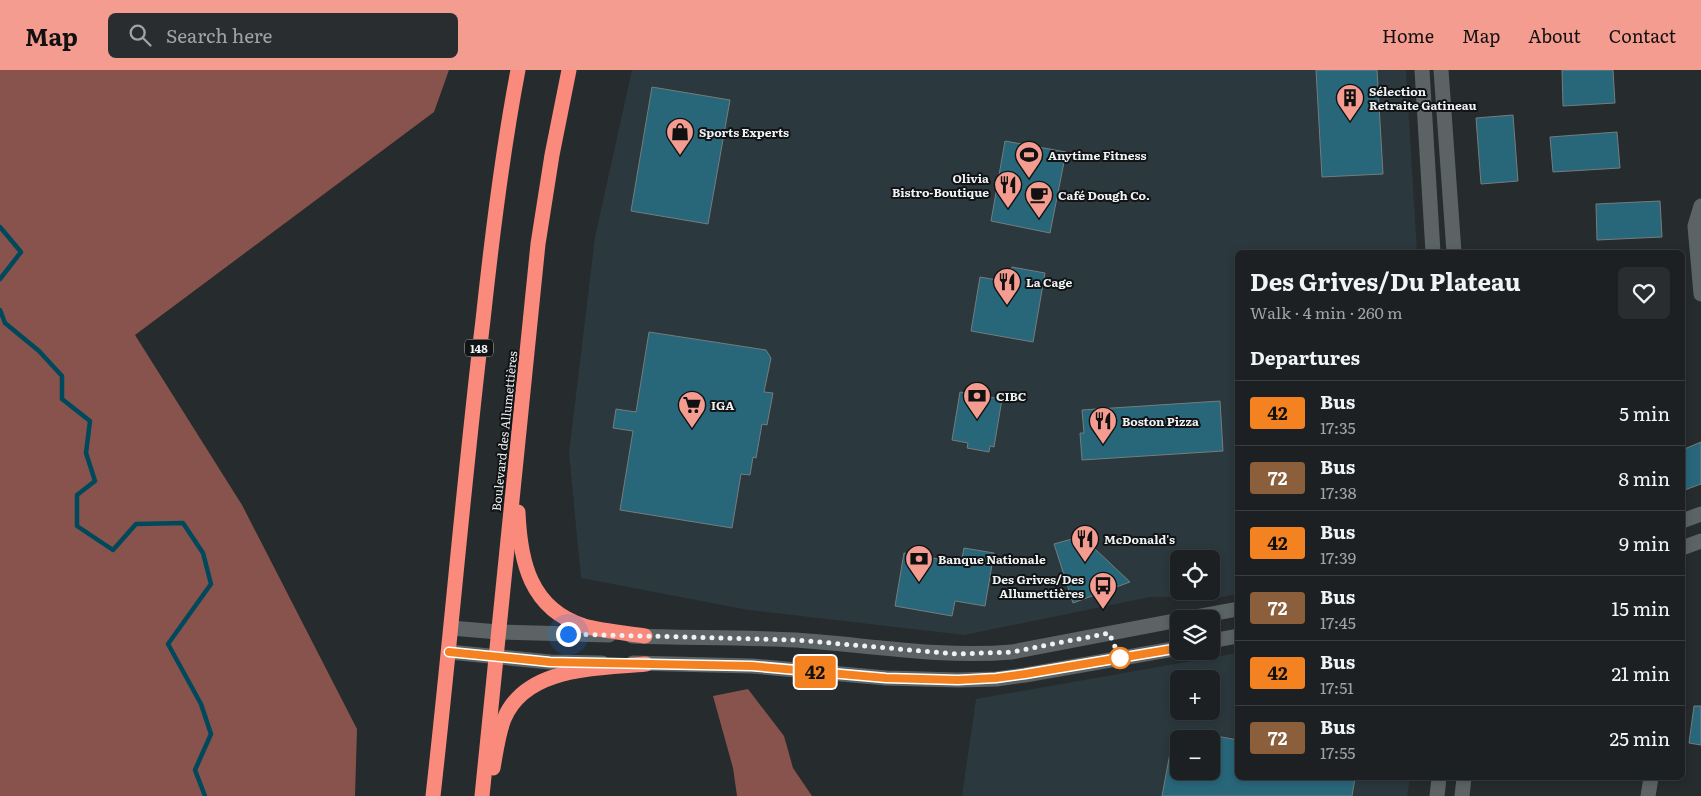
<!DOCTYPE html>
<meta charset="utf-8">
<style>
:root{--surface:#1c2022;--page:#292d2f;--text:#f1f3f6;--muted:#a0a3a5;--line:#3a3e40;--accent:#f59c90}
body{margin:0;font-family:Literata,serif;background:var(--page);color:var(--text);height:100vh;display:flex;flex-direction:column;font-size:19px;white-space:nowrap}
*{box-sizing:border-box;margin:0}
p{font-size:16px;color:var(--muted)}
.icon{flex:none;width:28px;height:28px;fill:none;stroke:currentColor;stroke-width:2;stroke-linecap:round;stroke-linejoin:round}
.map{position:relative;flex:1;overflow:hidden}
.panel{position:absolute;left:1235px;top:180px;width:450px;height:530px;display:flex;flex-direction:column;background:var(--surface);border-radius:8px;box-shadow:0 2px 8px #0003,0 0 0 1px var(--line)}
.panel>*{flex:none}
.badge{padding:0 10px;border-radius:4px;font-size:18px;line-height:32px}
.tools{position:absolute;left:1170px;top:480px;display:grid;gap:10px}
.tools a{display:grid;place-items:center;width:50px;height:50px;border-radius:8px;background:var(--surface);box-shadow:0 2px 8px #0003,0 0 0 1px var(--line);font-size:25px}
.you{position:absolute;width:25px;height:25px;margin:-12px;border:4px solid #fff;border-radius:50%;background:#1a73e8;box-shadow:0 0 0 8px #1a73e833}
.map>.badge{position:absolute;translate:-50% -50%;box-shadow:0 0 0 2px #fff}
h2{padding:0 15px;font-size:19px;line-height:45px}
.round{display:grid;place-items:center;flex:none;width:52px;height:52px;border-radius:8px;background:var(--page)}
.headline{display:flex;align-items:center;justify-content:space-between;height:85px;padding:0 15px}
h1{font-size:24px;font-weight:700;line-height:38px}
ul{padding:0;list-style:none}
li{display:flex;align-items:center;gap:15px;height:65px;padding:0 15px;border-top:1px solid var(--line)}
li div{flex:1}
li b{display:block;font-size:19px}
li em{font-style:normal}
li .badge{min-width:55px;font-weight:700;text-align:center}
header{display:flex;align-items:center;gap:30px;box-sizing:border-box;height:70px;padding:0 25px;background:var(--accent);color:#111}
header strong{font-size:24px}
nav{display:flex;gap:28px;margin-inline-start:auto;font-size:18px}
.search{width:350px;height:45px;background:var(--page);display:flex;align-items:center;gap:12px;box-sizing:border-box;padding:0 18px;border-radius:8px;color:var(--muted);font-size:19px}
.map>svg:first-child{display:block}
.built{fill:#2b383d;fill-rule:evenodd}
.forest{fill:#87534c}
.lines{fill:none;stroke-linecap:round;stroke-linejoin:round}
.stream{stroke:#00495c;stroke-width:4.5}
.building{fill:#28677a;stroke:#757c7e}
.street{stroke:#5c6365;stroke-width:15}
.secondary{stroke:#5c6365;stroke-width:15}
.highway{stroke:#f98a7c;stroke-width:15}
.line-casing{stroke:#fff;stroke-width:11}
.line{stroke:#f58220;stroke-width:8}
.walk{stroke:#eef2f4;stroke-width:5;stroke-dasharray:0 9}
.stop-dot{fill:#fff;stroke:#f58220;stroke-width:2.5}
.labels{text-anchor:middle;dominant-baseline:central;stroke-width:4;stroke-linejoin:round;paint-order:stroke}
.shield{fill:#111314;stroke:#acafb1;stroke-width:1}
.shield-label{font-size:11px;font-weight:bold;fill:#eef2f4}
.poi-label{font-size:12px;font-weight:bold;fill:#eef2f4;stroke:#111314;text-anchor:start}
.street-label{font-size:12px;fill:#eef2f4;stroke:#111314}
</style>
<header>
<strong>Map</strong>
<div class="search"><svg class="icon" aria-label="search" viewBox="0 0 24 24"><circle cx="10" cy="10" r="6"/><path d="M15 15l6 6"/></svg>Search here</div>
<nav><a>Home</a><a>Map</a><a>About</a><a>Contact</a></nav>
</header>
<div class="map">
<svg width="1701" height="726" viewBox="0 0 1701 726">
<rect width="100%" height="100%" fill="#262b2e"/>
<g class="built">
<path d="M632,0H1406L1417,182H1238L1237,524L1217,528L1150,527L964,565L748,540L581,508L569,383L595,167ZM1179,489H1211V521H1179Z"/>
<path d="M1237,583L1238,708H1410L1407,726H962L976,629ZM1179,609H1211V641H1179ZM1179,669H1211V701H1179Z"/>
</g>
<g class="forest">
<polygon points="0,0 449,0 434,42 135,265 242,435 357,659 355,726 0,726"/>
<polygon points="748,619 784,666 793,698 812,726 737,726 733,698 713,626"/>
</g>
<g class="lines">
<g class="stream">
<polyline points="0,157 21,182 0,209"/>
<polyline points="0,240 5,253 39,281 62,306 62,329 90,351 86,383 95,411 77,425 77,456 113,480 136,454 183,453 203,483 211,514 168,574 201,634 211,664 195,700 205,726"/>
</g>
</g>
<g class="building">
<polygon points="1316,0 1377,0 1383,104 1322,107"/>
<polygon points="1562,0 1613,0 1615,33 1563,36"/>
<polygon points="652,17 730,30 708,154 631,141"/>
<polygon points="1513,45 1518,111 1481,114 1476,48"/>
<polygon points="1617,62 1620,98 1553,102 1550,67"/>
<polygon points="1005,71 1066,82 1050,163 991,151"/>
<polygon points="1660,131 1662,167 1597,170 1596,134"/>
<polygon points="1012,197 1045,203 1033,272 971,261 980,207 1009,212"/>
<polygon points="649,262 766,280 771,288 764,322 773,323 767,355 762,354 756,388 753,387 750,405 741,404 732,458 620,440 633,361 613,358 616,339 636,342"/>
<polygon points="960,322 1002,329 994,377 990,376 989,382 967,378 968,373 952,370"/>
<polygon points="1220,331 1223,381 1082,390 1080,363 1084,363 1082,340"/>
<polygon points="1701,372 1701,414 1682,421 1682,380"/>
<polygon points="1077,462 1130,512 1073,533 1054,474 1072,469"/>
<polygon points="964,478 994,483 985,536 955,531 952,546 895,536 904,483 961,493"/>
<polygon points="1694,636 1701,636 1701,675 1689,673"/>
<polygon points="1211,665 1238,670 1238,708 1355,708 1352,726 1162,726 1173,667 1179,667 1179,701 1211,701"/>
</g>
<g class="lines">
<g class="street">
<polyline points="1701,136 1695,156 1701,224"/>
<polyline points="1648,726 1651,708"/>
</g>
<g class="secondary">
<polyline points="1422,0 1433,182"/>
<polyline points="1441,0 1454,182"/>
<polyline points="1682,451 1701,444"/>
<polyline points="1682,478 1701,471"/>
<polyline points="1184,549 1238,539"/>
<polyline points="451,558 498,562 609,565"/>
<path d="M632,566C687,568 741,567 796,570C868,575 940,588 1012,582L1179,550"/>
<polyline points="1211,571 1238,566"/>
<polyline points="449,582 550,592 602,593"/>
<polyline points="633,593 752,596 886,608 958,610 996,609 1025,605 1179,578"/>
<polyline points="1437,726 1439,708"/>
<polyline points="1462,726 1464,708"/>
</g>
<g class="highway">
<path d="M518,442C520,491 530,539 584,556C603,561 625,563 645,566"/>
<path d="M493,698C496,682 498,664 504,649C526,596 598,599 646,594"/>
<path d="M433,726C451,567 464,408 483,250C492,166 502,83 518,0"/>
<polyline points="482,726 538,174 552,85 569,0"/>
</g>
</g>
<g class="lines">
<defs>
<polyline id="line" points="449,582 550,592 752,596 886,608 958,610 996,608 1025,604 1179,578"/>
</defs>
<use href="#line" class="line-casing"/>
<use href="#line" class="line"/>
<polyline class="walk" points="568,564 796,570 956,584 1012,582 1109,563 1120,588"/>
</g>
<defs>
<symbol id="building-pin" viewBox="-11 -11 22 30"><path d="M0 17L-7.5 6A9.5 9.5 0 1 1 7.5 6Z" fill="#f59c90" stroke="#111314"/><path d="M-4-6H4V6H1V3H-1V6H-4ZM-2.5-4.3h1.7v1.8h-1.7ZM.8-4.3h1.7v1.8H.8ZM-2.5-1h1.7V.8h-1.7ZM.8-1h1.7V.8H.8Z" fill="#111"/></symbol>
<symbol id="shop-pin" viewBox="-11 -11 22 30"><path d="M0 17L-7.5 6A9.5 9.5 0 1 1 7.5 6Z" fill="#f59c90" stroke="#111314"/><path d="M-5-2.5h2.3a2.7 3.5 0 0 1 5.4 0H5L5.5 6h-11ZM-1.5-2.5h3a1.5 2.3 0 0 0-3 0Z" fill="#111"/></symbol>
<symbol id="stadium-pin" viewBox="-11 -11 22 30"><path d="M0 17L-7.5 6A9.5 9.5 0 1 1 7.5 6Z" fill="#f59c90" stroke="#111314"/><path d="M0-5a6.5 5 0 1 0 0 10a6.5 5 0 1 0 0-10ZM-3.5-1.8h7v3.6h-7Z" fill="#111"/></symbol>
<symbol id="restaurant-pin" viewBox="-11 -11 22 30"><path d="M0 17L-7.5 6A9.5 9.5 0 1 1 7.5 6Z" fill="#f59c90" stroke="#111314"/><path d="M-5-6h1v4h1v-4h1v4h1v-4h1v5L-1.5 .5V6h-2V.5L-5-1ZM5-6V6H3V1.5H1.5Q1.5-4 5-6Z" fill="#111"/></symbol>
<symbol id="cafe-pin" viewBox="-11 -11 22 30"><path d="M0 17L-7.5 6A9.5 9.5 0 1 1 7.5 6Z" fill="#f59c90" stroke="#111314"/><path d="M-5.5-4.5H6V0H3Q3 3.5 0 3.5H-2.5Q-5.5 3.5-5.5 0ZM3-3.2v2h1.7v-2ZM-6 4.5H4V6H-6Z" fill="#111"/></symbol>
<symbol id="bank-pin" viewBox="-11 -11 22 30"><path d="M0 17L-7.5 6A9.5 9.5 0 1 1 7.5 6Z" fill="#f59c90" stroke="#111314"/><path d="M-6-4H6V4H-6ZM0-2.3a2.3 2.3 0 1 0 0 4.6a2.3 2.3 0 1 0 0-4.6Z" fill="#111"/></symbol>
<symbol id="supermarket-pin" viewBox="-11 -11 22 30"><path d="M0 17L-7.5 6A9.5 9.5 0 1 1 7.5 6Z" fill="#f59c90" stroke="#111314"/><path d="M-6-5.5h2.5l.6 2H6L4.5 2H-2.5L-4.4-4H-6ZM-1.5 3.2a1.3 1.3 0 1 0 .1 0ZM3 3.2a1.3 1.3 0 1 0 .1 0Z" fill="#111"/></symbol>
<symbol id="bus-pin" viewBox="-11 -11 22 30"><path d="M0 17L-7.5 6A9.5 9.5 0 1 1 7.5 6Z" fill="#f59c90" stroke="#111314"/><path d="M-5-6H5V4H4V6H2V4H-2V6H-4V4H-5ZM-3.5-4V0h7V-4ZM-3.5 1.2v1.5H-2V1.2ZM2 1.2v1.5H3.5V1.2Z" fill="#111"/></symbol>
</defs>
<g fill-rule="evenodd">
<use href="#building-pin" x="1334" y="12" width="32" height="43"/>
<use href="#shop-pin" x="664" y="46" width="32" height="43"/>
<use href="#stadium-pin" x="1013" y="69" width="32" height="43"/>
<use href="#restaurant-pin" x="992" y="99" width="32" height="43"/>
<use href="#cafe-pin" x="1023" y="109" width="32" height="43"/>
<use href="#restaurant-pin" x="991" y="196" width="32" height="43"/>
<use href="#bank-pin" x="961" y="310" width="32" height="43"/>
<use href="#supermarket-pin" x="676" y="319" width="32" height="43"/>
<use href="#restaurant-pin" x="1087" y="335" width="32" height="43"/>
<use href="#restaurant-pin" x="1069" y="453" width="32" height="43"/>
<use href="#bank-pin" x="903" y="473" width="32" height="43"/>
<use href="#bus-pin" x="1087" y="500" width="32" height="43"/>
</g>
<circle class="stop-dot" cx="1120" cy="588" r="10"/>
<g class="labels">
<rect class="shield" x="465" y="269.5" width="28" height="17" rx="4"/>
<g class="shield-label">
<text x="479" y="278">148</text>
</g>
<g class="poi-label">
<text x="1369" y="21">Sélection<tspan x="1369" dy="14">Retraite Gatineau</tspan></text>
<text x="699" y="62">Sports Experts</text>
<text x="1048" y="85">Anytime Fitness</text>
<text x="989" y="108" text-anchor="end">Olivia<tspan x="989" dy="14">Bistro-Boutique</tspan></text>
<text x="1058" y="125">Café Dough Co.</text>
<text x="1026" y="212">La Cage</text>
<text x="996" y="326">CIBC</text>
<text x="711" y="335">IGA</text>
<text x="1122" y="351">Boston Pizza</text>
<text x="1104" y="469">McDonald's</text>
<text x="938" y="489">Banque Nationale</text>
<text x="1084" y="509" text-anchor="end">Des Grives/Des<tspan x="1084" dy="14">Allumettières</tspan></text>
</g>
<g class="street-label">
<text transform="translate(504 361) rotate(-84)">Boulevard des Allumettières</text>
</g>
</g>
</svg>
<div class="tools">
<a><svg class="icon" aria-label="locate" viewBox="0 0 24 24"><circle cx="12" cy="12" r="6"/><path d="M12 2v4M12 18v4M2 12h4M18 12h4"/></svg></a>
<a><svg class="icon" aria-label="layers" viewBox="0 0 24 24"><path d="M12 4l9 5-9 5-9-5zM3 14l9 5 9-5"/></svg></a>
<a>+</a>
<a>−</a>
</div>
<div class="you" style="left:568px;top:564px"></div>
<b class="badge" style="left:815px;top:602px;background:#f58220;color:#111">42</b>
<section class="panel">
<div class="headline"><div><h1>Des Grives/Du Plateau</h1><p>Walk · 4 min · 260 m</p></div><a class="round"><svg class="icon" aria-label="heart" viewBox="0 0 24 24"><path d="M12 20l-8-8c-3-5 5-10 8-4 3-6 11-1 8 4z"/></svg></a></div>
<h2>Departures</h2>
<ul>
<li><span class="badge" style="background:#f58220;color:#111">42</span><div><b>Bus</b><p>17:35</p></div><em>5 min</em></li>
<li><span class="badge" style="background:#8b5e3c;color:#fff">72</span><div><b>Bus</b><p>17:38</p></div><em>8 min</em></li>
<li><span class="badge" style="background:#f58220;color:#111">42</span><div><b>Bus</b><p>17:39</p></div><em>9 min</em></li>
<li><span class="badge" style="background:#8b5e3c;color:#fff">72</span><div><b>Bus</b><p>17:45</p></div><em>15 min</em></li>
<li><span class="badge" style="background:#f58220;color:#111">42</span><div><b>Bus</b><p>17:51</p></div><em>21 min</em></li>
<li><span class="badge" style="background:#8b5e3c;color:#fff">72</span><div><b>Bus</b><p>17:55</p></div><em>25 min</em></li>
</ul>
</section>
</div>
